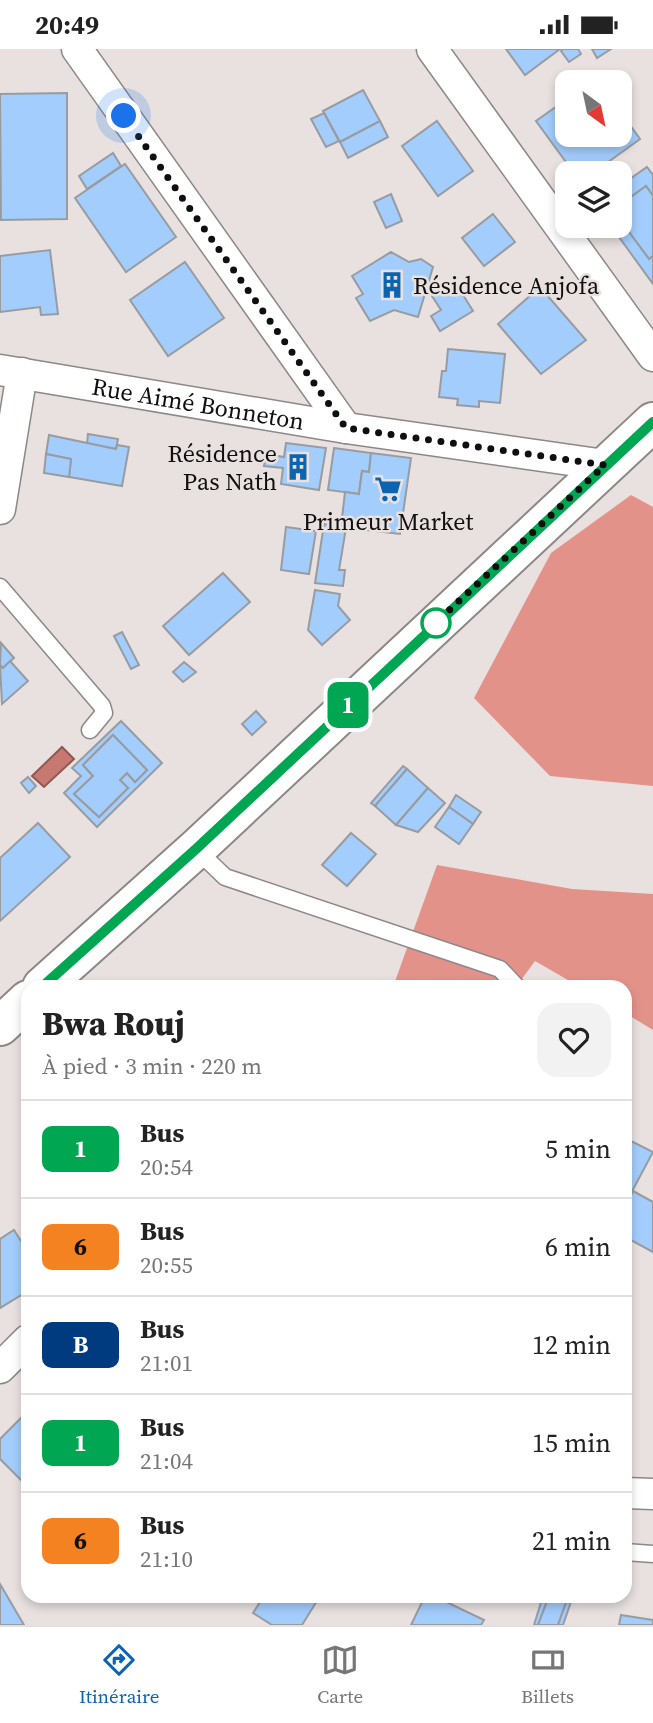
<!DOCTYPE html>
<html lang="fr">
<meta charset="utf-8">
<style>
:root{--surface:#fff;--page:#f2f2f2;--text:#222;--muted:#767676;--line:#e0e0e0;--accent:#0c64b1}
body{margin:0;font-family:"Source Serif 4",serif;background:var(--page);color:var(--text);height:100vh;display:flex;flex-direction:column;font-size:26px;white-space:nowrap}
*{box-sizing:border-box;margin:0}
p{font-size:23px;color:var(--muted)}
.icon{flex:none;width:38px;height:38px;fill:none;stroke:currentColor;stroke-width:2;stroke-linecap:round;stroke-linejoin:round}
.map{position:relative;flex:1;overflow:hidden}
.panel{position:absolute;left:21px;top:931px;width:611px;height:623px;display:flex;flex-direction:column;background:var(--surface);border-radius:21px;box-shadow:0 4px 10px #0003}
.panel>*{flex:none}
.badge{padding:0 14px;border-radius:10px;font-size:24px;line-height:46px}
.needle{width:46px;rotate:147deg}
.buttons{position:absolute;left:555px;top:21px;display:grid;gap:14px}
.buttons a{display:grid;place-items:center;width:77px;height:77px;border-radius:14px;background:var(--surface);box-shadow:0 4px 10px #0003;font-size:35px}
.you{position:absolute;width:35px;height:35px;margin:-18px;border:5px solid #fff;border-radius:50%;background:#1a73e8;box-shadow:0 0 0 10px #1a73e833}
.map>.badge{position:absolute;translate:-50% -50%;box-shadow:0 0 0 4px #fff}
.round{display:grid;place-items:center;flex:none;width:74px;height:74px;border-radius:21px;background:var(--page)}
.headline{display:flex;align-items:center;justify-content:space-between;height:119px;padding:0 21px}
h1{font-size:33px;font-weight:800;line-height:52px}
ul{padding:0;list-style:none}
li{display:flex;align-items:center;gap:21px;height:98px;padding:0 21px;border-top:2px solid var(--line)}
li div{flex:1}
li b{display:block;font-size:26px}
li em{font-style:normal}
li .badge{min-width:77px;font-weight:700;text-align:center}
.status{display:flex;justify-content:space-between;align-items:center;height:49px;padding:0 35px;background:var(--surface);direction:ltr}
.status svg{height:19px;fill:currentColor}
.tabs{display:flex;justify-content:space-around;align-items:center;height:98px;border-top:2px solid var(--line);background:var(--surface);font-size:19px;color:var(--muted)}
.tabs a{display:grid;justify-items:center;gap:4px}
.tabs .current{color:var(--accent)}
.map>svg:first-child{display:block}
.forest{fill:#e3928a}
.water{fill:#c77871;stroke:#905853;stroke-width:2}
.building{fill:#a3cdfc;stroke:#989ca1;stroke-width:2;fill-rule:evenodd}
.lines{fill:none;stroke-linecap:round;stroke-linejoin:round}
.lane-casing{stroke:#8e8787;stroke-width:19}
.street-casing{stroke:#8e8787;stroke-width:33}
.secondary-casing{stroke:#8e8787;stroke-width:42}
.lane{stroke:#fff;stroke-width:16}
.street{stroke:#fff;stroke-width:30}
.secondary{stroke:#fff;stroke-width:38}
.line-casing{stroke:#fff;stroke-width:16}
.line{stroke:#00a651;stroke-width:10}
.walk{stroke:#110e0e;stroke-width:7;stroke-dasharray:0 12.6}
.stop-dot{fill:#fff;stroke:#00a651;stroke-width:3.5}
.labels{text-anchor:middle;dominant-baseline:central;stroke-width:5;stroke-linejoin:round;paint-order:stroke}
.poi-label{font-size:24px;fill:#110e0e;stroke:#e8e1e0;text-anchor:start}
.street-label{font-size:24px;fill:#110e0e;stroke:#e8e1e0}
</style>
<div class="status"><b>20:49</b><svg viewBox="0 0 49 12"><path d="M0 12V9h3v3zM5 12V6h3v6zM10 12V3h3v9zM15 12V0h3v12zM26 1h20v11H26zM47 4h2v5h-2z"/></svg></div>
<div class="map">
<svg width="653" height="1576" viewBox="0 0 653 1576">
<rect width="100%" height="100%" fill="#e8e1e0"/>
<g class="forest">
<polygon points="631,446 653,458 653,737 550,727 474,649 551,504"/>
<polygon points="437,816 572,840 653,845 653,981 625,964 625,938 580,938 535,912 516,938 393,938"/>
</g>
<polygon class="water" points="62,698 74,710 44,738 32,727"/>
<g class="building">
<polygon points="506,0 560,0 525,26"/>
<polygon points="563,0 578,0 581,5 569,13 561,2"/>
<polygon points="592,0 611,0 597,9"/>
<polygon points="363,41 380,72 340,93 323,62"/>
<polygon points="67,44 67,170 1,171 0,45"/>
<polygon points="567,50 567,86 620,86 620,62 640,90 593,124 574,124 536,72"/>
<polygon points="324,64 339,92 326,98 311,70"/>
<polygon points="380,72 388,88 348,109 340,93"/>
<polygon points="437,72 473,122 438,147 402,97"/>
<polygon points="113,104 121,117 87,140 79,127"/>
<polygon points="125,115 176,188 126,223 75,149"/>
<polygon points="647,118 653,126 653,147 646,137 620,156 620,137"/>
<polygon points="646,137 653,147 653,207 649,210 620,171 620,156"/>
<polygon points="391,145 402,172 386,179 374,153"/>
<polygon points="493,165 515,193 484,217 462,189"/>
<polygon points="620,171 649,210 653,207 653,235 611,177 620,177"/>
<polygon points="50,201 58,265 41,266 40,258 0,263 0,207"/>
<polygon points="391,203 409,213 421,210 433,218 418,268 394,261 370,272 356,249 363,245 352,227"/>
<polygon points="185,213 224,269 168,307 130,251"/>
<polygon points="455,233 473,262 440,282 431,267 441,261 432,247"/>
<polygon points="540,238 586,291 541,325 498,275"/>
<polygon points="448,300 505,305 500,354 479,352 479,358 457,356 458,350 439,348 442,322 446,322"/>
<polygon points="88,385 118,390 116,400 87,395"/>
<polygon points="49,386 116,400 117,396 129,398 122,437 69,428 71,410 46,405"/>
<polygon points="286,394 326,399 319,441 281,435 283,419 264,417 266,405 284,408"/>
<polygon points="334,399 371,404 369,423 362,422 359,445 328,441"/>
<polygon points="371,404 411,409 400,485 341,478 345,443 359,445 362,422 369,423"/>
<polygon points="46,405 71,410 69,428 44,424"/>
<polygon points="324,475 346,479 339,521 345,521 343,537 315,534"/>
<polygon points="286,478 316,482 309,525 281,521"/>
<polygon points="223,524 250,553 189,606 163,577"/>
<polygon points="315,541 340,545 338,557 350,571 322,596 308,581"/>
<polygon points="122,583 139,616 131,620 114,587"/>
<polygon points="1,594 14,609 3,619 0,616"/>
<polygon points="10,612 28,632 2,655 0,616 3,619"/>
<polygon points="184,613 196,623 183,633 173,623"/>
<polygon points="256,662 266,673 252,686 242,675"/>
<path d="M121,672L162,714L97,778L64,744L81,727L72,719ZM113,686L147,721L135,733L127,724L120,731L128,739L99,768L74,745L93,727L83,716Z"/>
<polygon points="113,686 147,721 135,733 127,724 120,731 128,739 99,768 74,745 93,727 83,716"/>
<polygon points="403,717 407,720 375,757 371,754"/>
<polygon points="407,720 428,739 396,776 375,757"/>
<polygon points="28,728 36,737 29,744 21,734"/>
<polygon points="428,739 445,754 418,783 396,776"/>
<polygon points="456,746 481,763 473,775 449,758"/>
<polygon points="449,758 473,775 459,795 435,778"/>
<polygon points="38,774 70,808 0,872 0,809"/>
<polygon points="351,784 376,805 347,837 322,816"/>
<polygon points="625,1089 653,1103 630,1146 625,1143"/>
<polygon points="633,1142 653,1153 653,1203 625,1188 625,1158"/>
<polygon points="14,1181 28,1203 28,1242 0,1259 0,1190"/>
<polygon points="28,1362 28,1438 0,1410 0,1390"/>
<polygon points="0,1535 24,1576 0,1576"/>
<polygon points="264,1547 320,1547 302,1576 272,1576 253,1564"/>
<polygon points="425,1547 434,1547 484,1571 481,1576 411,1576"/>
<polygon points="543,1547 549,1547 538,1576 534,1576"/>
<polygon points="549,1547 568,1548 558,1576 538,1576"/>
<polygon points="566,1547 573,1547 563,1576 558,1576 568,1548"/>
<polygon points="621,1566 653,1571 653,1576 619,1576"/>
</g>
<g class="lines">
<defs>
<g id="lane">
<polyline points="0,538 102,657 104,664 90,681"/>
<polyline points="196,800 225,828 500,920 517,938"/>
<polyline points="625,1503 653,1505"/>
</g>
<g id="street">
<polyline points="77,0 346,379"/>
<polyline points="432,0 653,307"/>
<path id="s1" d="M0,321L346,379L605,416"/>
<polyline points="0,460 22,324"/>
<polyline points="0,1319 28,1291"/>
<polyline points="625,1444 653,1445"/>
</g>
<g id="secondary">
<polyline points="42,938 196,800 653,373"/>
<polyline points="0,977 28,951"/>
</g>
</defs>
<use href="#lane" class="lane-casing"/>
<use href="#street" class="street-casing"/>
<use href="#secondary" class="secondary-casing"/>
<use href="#lane" class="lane"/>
<use href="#street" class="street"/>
<use href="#secondary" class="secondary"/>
</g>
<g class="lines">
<defs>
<polyline id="line" points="42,938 196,800 653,373"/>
</defs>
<use href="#line" class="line-casing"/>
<use href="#line" class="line"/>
<polyline class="walk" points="124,67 346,379 605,416 429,580 436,574"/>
</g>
<defs>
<symbol id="building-bare" viewBox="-9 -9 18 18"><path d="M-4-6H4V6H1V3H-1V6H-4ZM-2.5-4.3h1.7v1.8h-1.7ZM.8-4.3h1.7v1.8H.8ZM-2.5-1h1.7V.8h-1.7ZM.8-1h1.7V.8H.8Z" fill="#0c64b1" stroke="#e8e1e0" stroke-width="2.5" paint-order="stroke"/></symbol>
<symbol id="supermarket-bare" viewBox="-9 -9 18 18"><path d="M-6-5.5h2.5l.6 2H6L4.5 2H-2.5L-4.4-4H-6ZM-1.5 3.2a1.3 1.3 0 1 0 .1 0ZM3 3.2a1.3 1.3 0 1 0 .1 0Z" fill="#0c64b1" stroke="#e8e1e0" stroke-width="2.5" paint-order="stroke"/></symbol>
</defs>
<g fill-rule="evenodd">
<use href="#building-bare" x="373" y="217" width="38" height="38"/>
<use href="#building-bare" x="279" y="399" width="38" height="38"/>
<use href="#supermarket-bare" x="369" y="421" width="38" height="38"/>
</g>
<circle class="stop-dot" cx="436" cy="574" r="14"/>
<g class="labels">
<g class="poi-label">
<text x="413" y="236">Résidence Anjofa</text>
<text x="277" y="404" text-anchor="end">Résidence<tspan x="277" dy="28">Pas Nath</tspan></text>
<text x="388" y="472" text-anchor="middle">Primeur Market</text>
</g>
<g class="street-label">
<text stroke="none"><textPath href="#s1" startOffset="201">Rue Aimé Bonneton</textPath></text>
</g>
</g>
</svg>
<div class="buttons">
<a><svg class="needle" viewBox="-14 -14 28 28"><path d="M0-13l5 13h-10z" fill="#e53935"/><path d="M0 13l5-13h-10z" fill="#767676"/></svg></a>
<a><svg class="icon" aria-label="layers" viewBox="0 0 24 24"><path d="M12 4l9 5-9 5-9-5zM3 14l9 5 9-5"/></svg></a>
</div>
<div class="you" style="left:124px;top:67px"></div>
<b class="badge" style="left:348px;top:656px;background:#00a651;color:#fff">1</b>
<section class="panel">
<div class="headline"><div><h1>Bwa Rouj</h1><p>À pied · 3 min · 220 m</p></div><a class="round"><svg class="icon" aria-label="heart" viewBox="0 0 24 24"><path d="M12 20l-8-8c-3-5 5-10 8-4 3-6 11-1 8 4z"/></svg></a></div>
<ul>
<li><span class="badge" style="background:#00a651;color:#fff">1</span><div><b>Bus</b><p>20:54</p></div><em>5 min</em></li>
<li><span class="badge" style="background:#f58220;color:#111">6</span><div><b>Bus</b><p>20:55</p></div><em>6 min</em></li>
<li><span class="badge" style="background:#003b80;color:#fff">B</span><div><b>Bus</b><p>21:01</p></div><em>12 min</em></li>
<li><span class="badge" style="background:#00a651;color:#fff">1</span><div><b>Bus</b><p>21:04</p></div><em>15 min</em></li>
<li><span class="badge" style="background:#f58220;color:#111">6</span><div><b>Bus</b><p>21:10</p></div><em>21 min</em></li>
</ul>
</section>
</div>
<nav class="tabs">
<a class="current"><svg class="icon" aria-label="directions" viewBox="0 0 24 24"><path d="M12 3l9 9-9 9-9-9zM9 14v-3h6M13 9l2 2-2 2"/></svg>Itinéraire</a>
<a><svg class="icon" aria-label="map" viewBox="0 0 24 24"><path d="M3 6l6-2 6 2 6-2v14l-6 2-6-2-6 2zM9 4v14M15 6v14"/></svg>Carte</a>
<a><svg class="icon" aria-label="tickets" viewBox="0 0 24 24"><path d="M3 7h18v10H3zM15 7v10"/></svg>Billets</a>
</nav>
